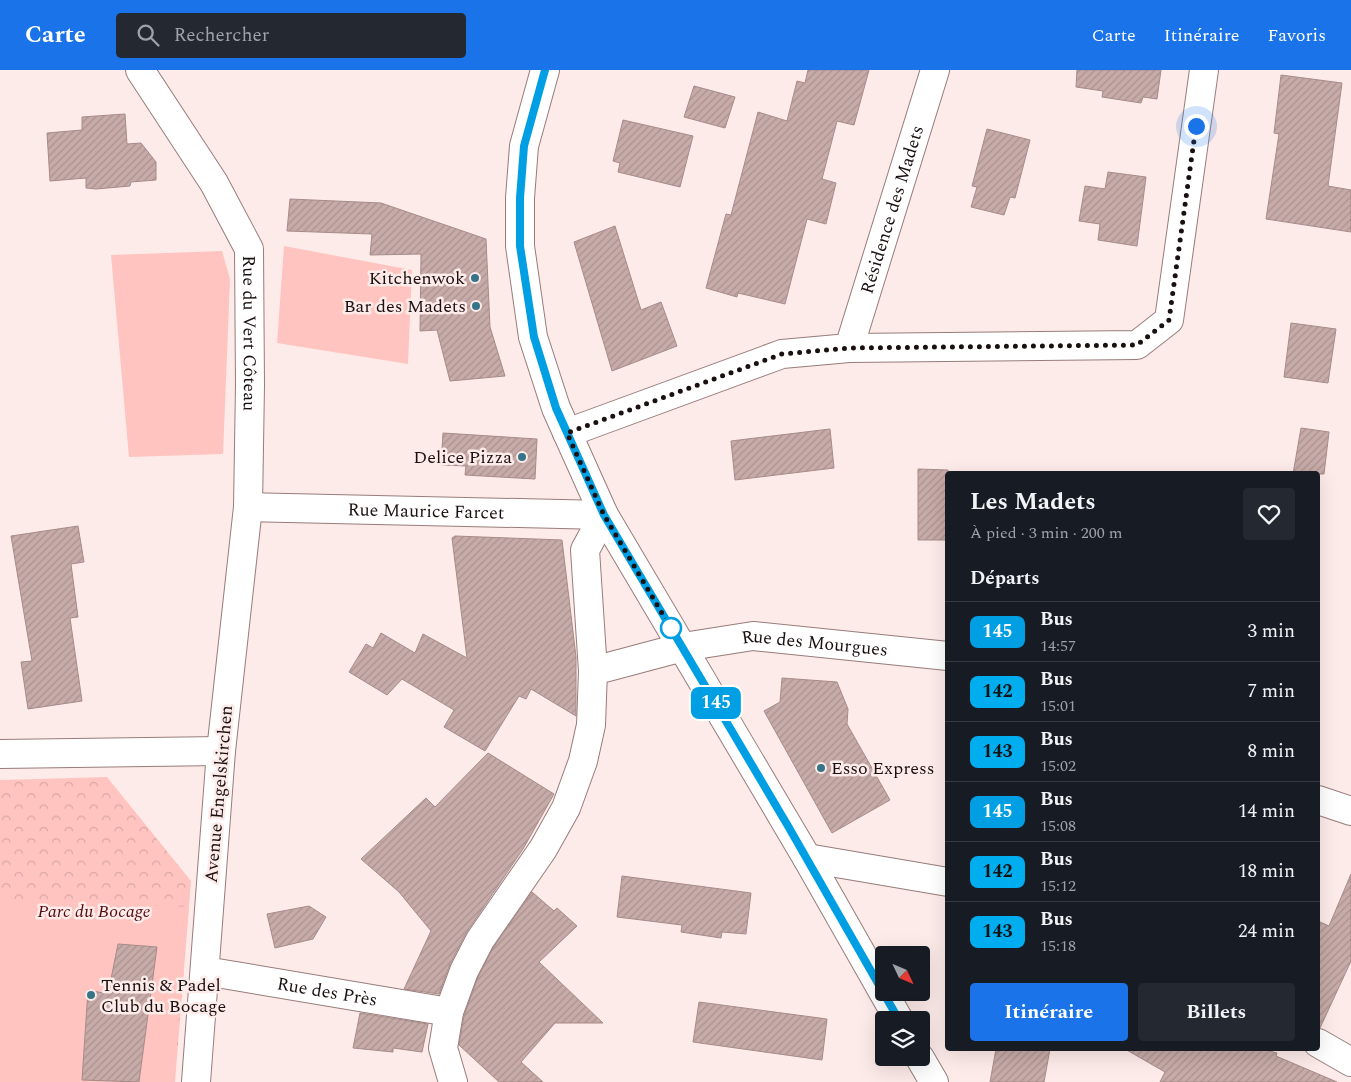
<!DOCTYPE html>
<html lang="fr">
<meta charset="utf-8">
<style>
:root{--surface:#171b24;--page:#242831;--text:#f1f3f6;--muted:#9ea1a6;--line:#363941;--accent:#1a73e8}
body{margin:0;font-family:Spectral,serif;background:var(--page);color:var(--text);height:100vh;display:flex;flex-direction:column;font-size:19px;white-space:nowrap}
*{box-sizing:border-box;margin:0}
p{font-size:16px;color:var(--muted)}
.icon{flex:none;width:28px;height:28px;fill:none;stroke:currentColor;stroke-width:2;stroke-linecap:round;stroke-linejoin:round}
.map{position:relative;flex:1;overflow:hidden}
.drawer{position:absolute;left:945px;top:401px;width:375px;height:580px;display:flex;flex-direction:column;background:var(--surface);border-radius:5px;box-shadow:0 5px 20px #0002}
.drawer>*{flex:none}
.badge{padding:0 10px;border-radius:8px;font-size:18px;line-height:32px}
.needle{width:32px;rotate:134deg}
.controls{position:absolute;left:875px;top:876px;display:grid;gap:10px}
.controls a{display:grid;place-items:center;width:55px;height:55px;border-radius:5px;background:var(--surface);box-shadow:0 5px 20px #0002;font-size:25px}
.you{position:absolute;width:25px;height:25px;margin:-12px;border:4px solid #fff;border-radius:50%;background:#1a73e8;box-shadow:0 0 0 8px #1a73e833}
.map>.badge{position:absolute;translate:-50% -50%;box-shadow:0 0 0 2px #fff}
h2{padding:0 25px;font-size:19px;line-height:45px}
.round{display:grid;place-items:center;flex:none;width:52px;height:52px;border-radius:5px;background:var(--page)}
.headline{display:flex;align-items:center;justify-content:space-between;height:85px;padding:0 25px}
h1{font-size:24px;font-weight:700;line-height:38px}
.cta{display:flex;gap:10px;margin-top:auto;padding:10px 25px}
.cta a{flex:1;height:58px;border-radius:5px;background:var(--accent);color:#fff;font-size:20px;font-weight:700;line-height:58px;text-align:center}
.cta a+a{background:var(--page);color:var(--text)}
ul{padding:0;list-style:none}
li{display:flex;align-items:center;gap:15px;height:60px;padding:0 25px;border-top:1px solid var(--line)}
li div{flex:1}
li b{display:block;font-size:19px}
li em{font-style:normal}
li .badge{min-width:55px;font-weight:700;text-align:center}
header{display:flex;align-items:center;gap:30px;box-sizing:border-box;height:70px;padding:0 25px;background:var(--accent);color:#fff}
header strong{font-size:24px}
nav{display:flex;gap:28px;margin-inline-start:auto;font-size:18px}
.search{width:350px;height:45px;background:var(--page);display:flex;align-items:center;gap:12px;box-sizing:border-box;padding:0 18px;border-radius:5px;color:var(--muted);font-size:19px}
.map>svg:first-child{display:block}
.forest{fill:url(#forest-crowns)}
.garden{fill:#ffc4bf}
.building{fill:url(#building-hatch);stroke:#a68b89}
.lines{fill:none;stroke-linecap:round;stroke-linejoin:round}
.minor-casing{stroke:#977c7a;stroke-width:30}
.secondary-casing{stroke:#977c7a;stroke-width:30}
.minor{stroke:#fff;stroke-width:28}
.secondary{stroke:#fff;stroke-width:28}
.line-casing{stroke:#fff;stroke-width:11}
.line{stroke:#009fe3;stroke-width:8}
.walk{stroke:#1a1010;stroke-width:5;stroke-dasharray:0 9}
.poi-dot{fill:#357489;stroke:#fdebe9;stroke-width:2}
.stop-dot{fill:#fff;stroke:#009fe3;stroke-width:2.5}
.labels{text-anchor:middle;dominant-baseline:central;stroke-width:5;stroke-linejoin:round;paint-order:stroke}
.street-label{font-size:18px;fill:#1a1010;stroke:#fdebe9}
.poi-label{font-size:18px;fill:#1a1010;stroke:#fdebe9;text-anchor:end}
.park-label{font-size:18px;font-style:italic;fill:#550b10;stroke:#fdebe9}
</style>
<header>
<strong>Carte</strong>
<div class="search"><svg class="icon" aria-label="search" viewBox="0 0 24 24"><circle cx="10" cy="10" r="6"/><path d="M15 15l6 6"/></svg>Rechercher</div>
<nav><a>Carte</a><a>Itinéraire</a><a>Favoris</a></nav>
</header>
<div class="map">
<svg width="1351" height="1012" viewBox="0 0 1351 1012">
<defs>
<pattern id="forest-crowns" width="20" height="18" patternUnits="userSpaceOnUse" patternTransform="scale(1.25)"><rect width="20" height="18" fill="#ffc4bf"/><path d="M2 6a3 3 0 1 1 6 0M12 15a3 3 0 1 1 6 0" fill="none" stroke="#daa7a3"/></pattern>
<pattern id="building-hatch" width="6" height="6" patternUnits="userSpaceOnUse" patternTransform="scale(1.25)"><rect width="6" height="6" fill="#c7aba8"/><path d="M-1 1l2-2M0 6l6-6M5 7l2-2" fill="none" stroke="#aa9290"/></pattern>
</defs>
<rect width="100%" height="100%" fill="#fdebe9"/>
<polygon class="forest" points="107,707 191,811 175,1012 0,1012 0,710"/>
<g class="garden">
<polygon points="284,176 412,200 408,294 277,273"/>
<polygon points="222,181 230,209 223,384 129,387 111,185"/>
<polygon points="0,830 189,837 173,1012 0,1012"/>
</g>
<g class="building">
<polygon points="808,0 869,0 854,55 837,51 822,109 836,113 826,154 807,149 785,234 738,223 737,227 706,218 726,144 731,145 758,42 787,51 797,11 805,13"/>
<polygon points="1077,0 1161,0 1157,29 1143,27 1141,33 1102,27 1103,21 1076,17"/>
<polygon points="1281,5 1342,13 1328,116 1351,120 1351,162 1266,149 1279,64 1274,63"/>
<polygon points="694,16 735,27 725,58 684,47"/>
<polygon points="125,44 127,74 141,73 156,92 156,110 131,112 130,116 96,119 86,118 86,108 50,111 47,63 82,60 82,47"/>
<polygon points="623,50 693,66 680,117 618,102 620,93 613,91"/>
<polygon points="987,59 1030,70 1015,128 1010,127 1004,145 971,137 977,117 972,116"/>
<polygon points="1108,102 1146,107 1137,176 1098,170 1100,154 1079,151 1085,116 1105,119"/>
<polygon points="290,129 381,133 486,169 490,257 505,306 450,311 437,260 420,261 421,184 370,185 372,164 287,161"/>
<polygon points="615,156 641,240 661,232 677,276 612,301 574,172"/>
<polygon points="1291,253 1336,259 1328,313 1284,307"/>
<polygon points="1301,358 1329,362 1324,404 1293,404"/>
<polygon points="830,359 834,398 735,410 731,371"/>
<polygon points="443,363 537,369 535,409 465,405 466,396 441,395"/>
<polygon points="918,399 948,400 948,470 918,470"/>
<polygon points="78,456 84,492 71,494 78,547 70,548 82,631 28,639 21,592 32,591 11,466"/>
<polygon points="455,466 562,470 576,587 576,646 531,619 526,629 519,626 485,681 444,657 454,640 402,609 387,625 349,602 366,574 373,578 381,563 415,583 423,564 467,588 452,468"/>
<polygon points="782,608 837,612 848,639 847,654 890,730 832,763 764,641 780,632"/>
<polygon points="488,683 554,724 523,779 466,863 450,894 439,924 404,919 431,861 399,822 361,789 426,728 435,737"/>
<polygon points="1351,804 1351,891 1320,958 1318,957 1318,851 1329,856"/>
<polygon points="622,806 751,823 746,864 722,862 721,868 681,862 682,855 617,847"/>
<polygon points="532,822 554,841 557,838 577,856 539,892 603,953 555,953 521,992 543,1012 499,1012 459,975 464,946 478,907 493,878"/>
<polygon points="309,836 326,847 313,869 275,878 267,844"/>
<polygon points="118,874 157,877 139,1012 82,1010 88,920 108,924"/>
<polygon points="699,932 827,949 822,990 693,972"/>
<polygon points="360,943 428,954 422,982 393,978 393,982 353,978"/>
<polygon points="996,979 1050,979 1044,1012 990,1012"/>
<polygon points="1125,979 1262,979 1277,983 1276,986 1337,1012 1160,1012 1165,1002"/>
</g>
<g class="lines">
<defs>
<g id="minor">
<path id="s1" d="M140,0L214,113L249,179L250,315L248,437L221,681L196,1012"/>
<path id="s2" d="M849,278L935,0"/>
<polyline points="567,363 782,284 849,278 1137,275 1169,250 1204,0"/>
<path id="s3" d="M248,437L604,445L585,480L593,601L591,655L583,691L566,738L543,779L480,870L464,901L449,942L443,978L453,1012"/>
<path id="s4" d="M593,601L683,577L753,566L948,586"/>
<polyline points="0,684 221,681"/>
<polyline points="1318,730 1351,741"/>
<polyline points="807,788 948,812"/>
<path id="s5" d="M205,901L449,942"/>
<polyline points="1318,973 1351,992"/>
</g>
<g id="secondary">
<polyline points="545,0 524,76 520,128 520,176 533,267 556,338 604,445 807,788 899,950"/>
<polyline points="920,988 934,1012"/>
</g>
</defs>
<use href="#minor" class="minor-casing"/>
<use href="#secondary" class="secondary-casing"/>
<use href="#minor" class="minor"/>
<use href="#secondary" class="secondary"/>
</g>
<g class="lines">
<defs>
<polyline id="line" points="545,0 524,76 520,128 520,176 534,267 556,338 604,445 788,756 899,950"/>
</defs>
<use href="#line" class="line-casing"/>
<use href="#line" class="line"/>
<polyline class="walk" points="671,558 673,562 604,445 567,363 782,284 849,278 1137,275 1169,250 1196,56"/>
</g>
<g class="poi-dot">
<circle cx="475" cy="208" r="5"/>
<circle cx="476" cy="236" r="5"/>
<circle cx="522" cy="387" r="5"/>
<circle cx="821" cy="698" r="5"/>
<circle cx="91" cy="925" r="5"/>
</g>
<circle class="stop-dot" cx="671" cy="558" r="10"/>
<g class="labels">
<g class="street-label">
<text stroke="none"><textPath href="#s2" startOffset="145">Résidence des Madets</textPath></text>
<text stroke="none"><textPath href="#s1" startOffset="294">Rue du Vert Côteau</textPath></text>
<text stroke="none"><textPath href="#s3" startOffset="178">Rue Maurice Farcet</textPath></text>
<text stroke="none"><textPath href="#s4" startOffset="226">Rue des Mourgues</textPath></text>
<text transform="translate(219 724) rotate(-85)">Avenue Engelskirchen</text>
<text stroke="none"><textPath href="#s5" startOffset="124">Rue des Près</textPath></text>
</g>
<g class="poi-label">
<text x="465" y="208">Kitchenwok</text>
<text x="466" y="236">Bar des Madets</text>
<text x="512" y="387">Delice Pizza</text>
<text x="831" y="698" text-anchor="start">Esso Express</text>
<text x="101" y="915" text-anchor="start">Tennis &amp; Padel<tspan x="101" dy="21">Club du Bocage</tspan></text>
</g>
<g class="park-label">
<text x="94" y="841">Parc du Bocage</text>
</g>
</g>
</svg>
<div class="controls">
<a><svg class="needle" viewBox="-14 -14 28 28"><path d="M0-13l5 13h-10z" fill="#e53935"/><path d="M0 13l5-13h-10z" fill="#9ea1a6"/></svg></a>
<a><svg class="icon" aria-label="layers" viewBox="0 0 24 24"><path d="M12 4l9 5-9 5-9-5zM3 14l9 5 9-5"/></svg></a>
</div>
<div class="you" style="left:1196px;top:56px"></div>
<b class="badge" style="left:716px;top:633px;background:#009fe3;color:#fff">145</b>
<section class="drawer">
<div class="headline"><div><h1>Les Madets</h1><p>À pied · 3 min · 200 m</p></div><a class="round"><svg class="icon" aria-label="heart" viewBox="0 0 24 24"><path d="M12 20l-8-8c-3-5 5-10 8-4 3-6 11-1 8 4z"/></svg></a></div>
<h2>Départs</h2>
<ul>
<li><span class="badge" style="background:#009fe3;color:#fff">145</span><div><b>Bus</b><p>14:57</p></div><em>3 min</em></li>
<li><span class="badge" style="background:#00adee;color:#111">142</span><div><b>Bus</b><p>15:01</p></div><em>7 min</em></li>
<li><span class="badge" style="background:#00adee;color:#111">143</span><div><b>Bus</b><p>15:02</p></div><em>8 min</em></li>
<li><span class="badge" style="background:#009fe3;color:#fff">145</span><div><b>Bus</b><p>15:08</p></div><em>14 min</em></li>
<li><span class="badge" style="background:#00adee;color:#111">142</span><div><b>Bus</b><p>15:12</p></div><em>18 min</em></li>
<li><span class="badge" style="background:#00adee;color:#111">143</span><div><b>Bus</b><p>15:18</p></div><em>24 min</em></li>
</ul>
<div class="cta"><a>Itinéraire</a><a>Billets</a></div>
</section>
</div>
